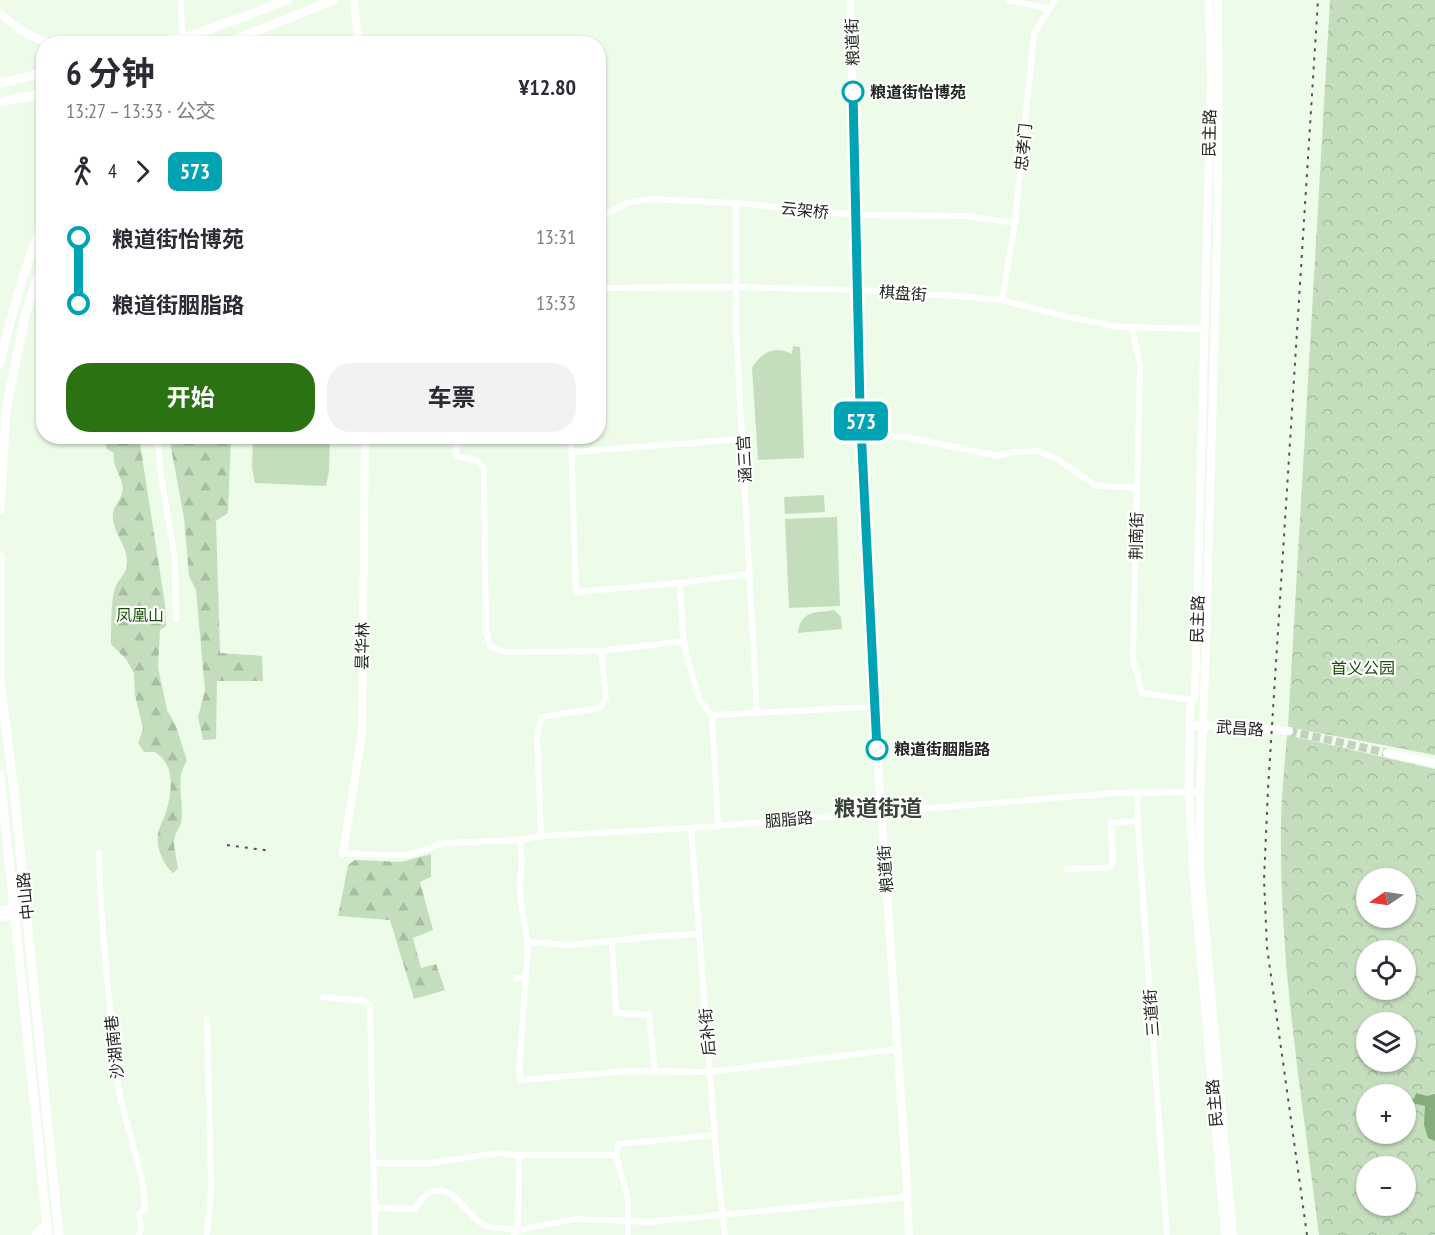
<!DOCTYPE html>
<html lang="zh">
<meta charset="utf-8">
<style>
:root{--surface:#fff;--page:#f2f2f3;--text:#2b2b33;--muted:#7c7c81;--accent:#2b7213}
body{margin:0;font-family:"PT Sans Narrow","Noto Sans SC",sans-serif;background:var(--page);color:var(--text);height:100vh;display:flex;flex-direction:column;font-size:22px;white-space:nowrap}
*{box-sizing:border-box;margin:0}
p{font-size:20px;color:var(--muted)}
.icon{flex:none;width:33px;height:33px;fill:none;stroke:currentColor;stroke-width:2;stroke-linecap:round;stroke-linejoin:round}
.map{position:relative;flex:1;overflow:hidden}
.panel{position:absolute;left:36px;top:36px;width:570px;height:408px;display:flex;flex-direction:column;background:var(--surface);border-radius:24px;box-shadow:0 2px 4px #0004}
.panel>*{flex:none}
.badge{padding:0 12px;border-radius:9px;font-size:21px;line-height:39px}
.needle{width:39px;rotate:257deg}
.buttons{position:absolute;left:1356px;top:868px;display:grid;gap:12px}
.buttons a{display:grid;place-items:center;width:60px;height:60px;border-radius:50%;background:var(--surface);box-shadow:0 2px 4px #0004;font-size:30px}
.map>.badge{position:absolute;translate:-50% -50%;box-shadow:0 0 0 3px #fff}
.legs{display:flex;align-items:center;gap:9px;height:66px;padding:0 30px;font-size:20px}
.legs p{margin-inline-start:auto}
.summary{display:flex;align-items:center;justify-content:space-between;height:102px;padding:0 30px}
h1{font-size:33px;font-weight:700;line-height:45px}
.action{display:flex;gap:12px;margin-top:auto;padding:12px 30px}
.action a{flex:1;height:69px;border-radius:24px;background:var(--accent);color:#fff;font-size:24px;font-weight:700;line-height:69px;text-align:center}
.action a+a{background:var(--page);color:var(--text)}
ul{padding:0 30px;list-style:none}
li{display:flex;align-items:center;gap:21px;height:66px;font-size:22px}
li i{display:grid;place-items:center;width:9px;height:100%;margin:0 8px;background:currentColor}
li i::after{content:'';width:15px;height:15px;margin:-8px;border:4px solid;border-radius:50%;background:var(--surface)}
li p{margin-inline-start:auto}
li:first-child i{background:linear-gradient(#0000 50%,currentColor 0)}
li:last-child i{background:linear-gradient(currentColor 50%,#0000 0)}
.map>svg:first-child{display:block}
.grass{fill:#c4debd}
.forest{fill:url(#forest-firs)}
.park{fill:url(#park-crowns);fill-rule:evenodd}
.water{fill:#85ad7b}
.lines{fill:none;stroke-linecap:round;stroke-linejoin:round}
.tertiary-tunnel{stroke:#c4d1c1;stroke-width:8;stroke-dasharray:8 4;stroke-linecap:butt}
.minor{stroke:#fff;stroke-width:6}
.tertiary{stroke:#fff;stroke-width:8}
.secondary{stroke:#fff;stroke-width:8}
.primary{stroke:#fff;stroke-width:9}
.rail{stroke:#4f564d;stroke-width:2;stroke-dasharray:3 6;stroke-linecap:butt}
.line-1-casing{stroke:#fff;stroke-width:14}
.line-1{stroke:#00a3b4;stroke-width:9}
.stop-1-dot{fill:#fff;stroke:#00a3b4;stroke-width:3}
.labels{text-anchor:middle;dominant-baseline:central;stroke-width:4.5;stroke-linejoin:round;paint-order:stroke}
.street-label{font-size:16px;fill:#222721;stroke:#fff}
.stop-label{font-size:16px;font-weight:bold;fill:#222721;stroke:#fff;text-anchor:start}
.park-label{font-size:16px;fill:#194e06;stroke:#fff}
.district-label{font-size:22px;font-weight:bold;fill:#394537;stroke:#fff}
</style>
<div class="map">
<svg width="1435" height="1235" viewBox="0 0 1435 1235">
<defs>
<pattern id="forest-firs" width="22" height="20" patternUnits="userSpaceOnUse" patternTransform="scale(1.5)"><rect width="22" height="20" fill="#c4debd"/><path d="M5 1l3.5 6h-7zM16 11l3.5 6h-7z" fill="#a8bea2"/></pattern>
<pattern id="park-crowns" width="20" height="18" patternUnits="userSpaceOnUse" patternTransform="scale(1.5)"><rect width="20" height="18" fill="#c4debd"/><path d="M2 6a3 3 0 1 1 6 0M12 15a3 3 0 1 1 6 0" fill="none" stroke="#a8bea2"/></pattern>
</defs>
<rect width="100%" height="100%" fill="#edfbe9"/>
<g class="grass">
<path d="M793,346L800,347L804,458L758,460L752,368C762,352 775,345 792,354Z"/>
<polygon points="253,437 330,437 329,471 326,486 255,483 252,468"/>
<polygon points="824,495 825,512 785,514 784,497"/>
<polygon points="837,517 840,606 789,608 785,519"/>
<path d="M834,610L841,617L842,629L798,633C801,610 815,613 834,610Z"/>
</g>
<g class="forest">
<path d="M104,437H139L165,604L166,626L160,630L158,667L167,710L176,726L187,761C174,778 185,803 181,823C179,829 174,834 174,841C174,850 177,860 178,869L173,873C163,864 156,848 158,834C159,827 164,819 166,812C172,790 176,766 155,752H144L138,743L143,729L135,695L134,673L126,659L111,644C111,632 111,599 115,588C118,579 127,574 127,563C128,547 114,534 113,519C111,508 120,502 122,493C126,479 111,469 114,453L107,449Z"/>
<polygon points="169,437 231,437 228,513 216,521 220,653 262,656 263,681 217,681 216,739 203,740 198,717 205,691 196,590 189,576 184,518"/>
<polygon points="431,854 431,877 420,882 433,930 413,938 421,968 436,964 445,990 414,999 390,920 338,916 348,865 355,860 401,862"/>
</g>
<g class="park">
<polygon points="1330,0 1435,0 1435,755 1288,727"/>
<path d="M1287,735L1435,769V1235H1319C1303,1105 1281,976 1281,845C1280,808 1284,772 1287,735ZM1366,879H1406V918H1366ZM1366,951H1406V990H1366ZM1366,1023H1406V1062H1366ZM1366,1095H1406V1134H1366ZM1366,1167H1406V1206H1366Z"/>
</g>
<polygon class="water" points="1416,1093 1427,1096 1435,1094 1435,1141 1428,1138 1424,1125 1425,1106 1412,1103 1406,1110 1406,1100 1409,1098 1414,1099"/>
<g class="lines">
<polyline class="tertiary-tunnel" points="1289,731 1387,753"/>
<g class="minor">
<polyline points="181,0 182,37"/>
<polyline points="1008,0 1049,9"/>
<polyline points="736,203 736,328 757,714"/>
<polyline points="598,218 627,203 649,199 736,203 857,215 967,216 1015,223"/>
<polyline points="598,288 736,287 859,290 957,296 1002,300 1059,315 1119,327 1205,329"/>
<polyline points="1002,300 1015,223 1034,34 1055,0"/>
<polyline points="1132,328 1140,365 1133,659 1142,693 1193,700"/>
<polyline points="861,435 906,437 997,456 1014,452 1037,451 1056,458 1096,486 1137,487"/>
<polyline points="157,436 161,476 175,558 176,619"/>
<polyline points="457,436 456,456 477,461 484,468 486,631 490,646 506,652 601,651 684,641"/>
<polyline points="571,436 576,592 680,583 750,574"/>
<polyline points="571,452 743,439"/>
<polyline points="680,583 683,637 688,661 700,701 712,715"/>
<polyline points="712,715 874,707"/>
<polyline points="712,715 718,825"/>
<polyline points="1137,792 1138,827 1167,1235"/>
<polyline points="691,828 717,1164 725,1235"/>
<polyline points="541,836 537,733 542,717 600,708 606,698 601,651"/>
<polyline points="520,840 522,863 520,882 521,903 528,945 519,1072 521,1080 629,1071 710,1072 898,1049"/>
<path d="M99,853C100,907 105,962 111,1016C113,1039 114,1062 118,1085C125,1127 144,1166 145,1209L139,1213L141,1230L139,1235"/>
<polyline points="343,854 409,855 444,843 520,840 541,836 691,828 1115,793 1201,792"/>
<polyline points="1067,869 1107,868 1112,865 1113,859 1111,823 1138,821"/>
<polyline points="612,941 616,1013 649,1015 655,1071"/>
<polyline points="528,942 571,945 660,936 699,934"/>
<polyline points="516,978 522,978"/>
<polyline points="323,997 364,1001 370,1006 375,1235"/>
<polyline points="374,1163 430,1163 498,1153 519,1155"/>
<path d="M375,1208L414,1209C421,1204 422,1195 430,1192C455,1183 467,1217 484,1225C491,1229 504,1228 512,1229L514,1234"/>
<polyline points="514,1232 532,1227 576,1219 648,1222 907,1197"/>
<polyline points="515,1232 518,1228 519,1155 616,1155"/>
<polyline points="207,1235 211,1189 207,1018"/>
<polyline points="628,1235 628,1199 616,1155 618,1144 715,1135"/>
</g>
<g class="tertiary">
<polyline points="354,0 358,44"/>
<polyline points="850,0 863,487 874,707 906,1170 909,1235"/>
<polyline points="1191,725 1289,731"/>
<polyline points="1387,753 1435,763"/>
<polyline points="343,854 362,733 365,436"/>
</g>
<g class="secondary">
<polyline points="1209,0 1211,79 1195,693 1190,708 1189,792 1193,871 1225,1235"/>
<path d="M1218,0C1221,214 1211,429 1206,643C1204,719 1198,794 1200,870L1233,1235"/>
<path d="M0,13C16,28 30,37 51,44"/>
<polyline points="0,910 26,909"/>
<polyline points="0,917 27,916"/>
</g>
<g class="primary">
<polyline points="156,44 194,35 288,0"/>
<polyline points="224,44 334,0"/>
<polyline points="0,83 44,73"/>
<polyline points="0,102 44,93"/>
<path d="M0,364C11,315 24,267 44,221"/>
<polyline points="0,510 6,410 25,315 44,258"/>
<polyline points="0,557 0,679 14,790 59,1235"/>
<polyline points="0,775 48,1235"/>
<polyline points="36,1235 47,1223"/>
</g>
<g class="rail">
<polyline points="227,845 271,851"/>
<polyline points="1307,1235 1267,947 1264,880 1268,789 1318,0"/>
</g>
</g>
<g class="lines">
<defs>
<polyline id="line-1" points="853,92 860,408 877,749"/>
</defs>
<use href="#line-1" class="line-1-casing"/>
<use href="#line-1" class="line-1"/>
</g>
<g class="stop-1-dot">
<circle cx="853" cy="92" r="10"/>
<circle cx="877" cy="749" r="10"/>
</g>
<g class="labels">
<g class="street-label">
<text transform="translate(852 42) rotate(-92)">粮道街</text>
<text transform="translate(1209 133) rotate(-89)">民主路</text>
<text transform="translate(1023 147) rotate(-84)">忠孝门</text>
<text transform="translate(805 210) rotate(6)">云架桥</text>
<text transform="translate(903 293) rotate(4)">棋盘街</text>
<text transform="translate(744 459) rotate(-93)">涵三宫</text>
<text transform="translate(1136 536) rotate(-89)">荆南街</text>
<text transform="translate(1197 619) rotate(-88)">民主路</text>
<text transform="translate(362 646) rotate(-89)">昙华林</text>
<text transform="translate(1240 728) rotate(4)">武昌路</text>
<text transform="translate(789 819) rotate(-5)">胭脂路</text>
<text transform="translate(885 869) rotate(-94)">粮道街</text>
<text transform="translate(25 896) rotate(-96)">中山路</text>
<text transform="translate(1151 1013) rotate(-94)">三道街</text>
<text transform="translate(707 1032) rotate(-95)">后补街</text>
<text transform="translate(114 1047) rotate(-96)">沙湖南巷</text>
<text transform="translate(1214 1103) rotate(-95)">民主路</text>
</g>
<g class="stop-label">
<text x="870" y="92">粮道街怡博苑</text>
<text x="894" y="749">粮道街胭脂路</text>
</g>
<g class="park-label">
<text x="140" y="615">凤凰山</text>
<text x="1363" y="668">首义公园</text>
</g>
<g class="district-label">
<text x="878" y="808">粮道街道</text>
</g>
</g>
</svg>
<div class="buttons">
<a><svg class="needle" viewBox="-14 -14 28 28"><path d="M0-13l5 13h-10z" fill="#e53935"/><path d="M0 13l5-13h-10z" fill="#7c7c81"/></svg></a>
<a><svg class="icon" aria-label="locate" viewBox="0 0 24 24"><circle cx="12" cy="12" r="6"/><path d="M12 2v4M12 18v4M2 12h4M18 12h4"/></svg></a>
<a><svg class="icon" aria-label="layers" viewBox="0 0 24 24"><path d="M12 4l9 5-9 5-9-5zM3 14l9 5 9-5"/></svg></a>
<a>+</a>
<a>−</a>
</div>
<b class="badge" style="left:861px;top:421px;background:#00a3b4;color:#fff">573</b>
<section class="panel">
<div class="summary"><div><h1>6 分钟</h1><p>13:27 – 13:33 · 公交</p></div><b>¥12.80</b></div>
<div class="legs"><svg class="icon" aria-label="walk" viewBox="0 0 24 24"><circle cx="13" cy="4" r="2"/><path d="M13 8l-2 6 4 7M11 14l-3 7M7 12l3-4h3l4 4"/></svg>4<svg class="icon" aria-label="forward" viewBox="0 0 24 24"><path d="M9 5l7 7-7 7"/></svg><b class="badge" style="background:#00a3b4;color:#fff">573</b></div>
<ul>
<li><i style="color:#00a3b4"></i><b>粮道街怡博苑</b><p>13:31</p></li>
<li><i style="color:#00a3b4"></i><b>粮道街胭脂路</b><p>13:33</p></li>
</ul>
<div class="action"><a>开始</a><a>车票</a></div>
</section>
</div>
